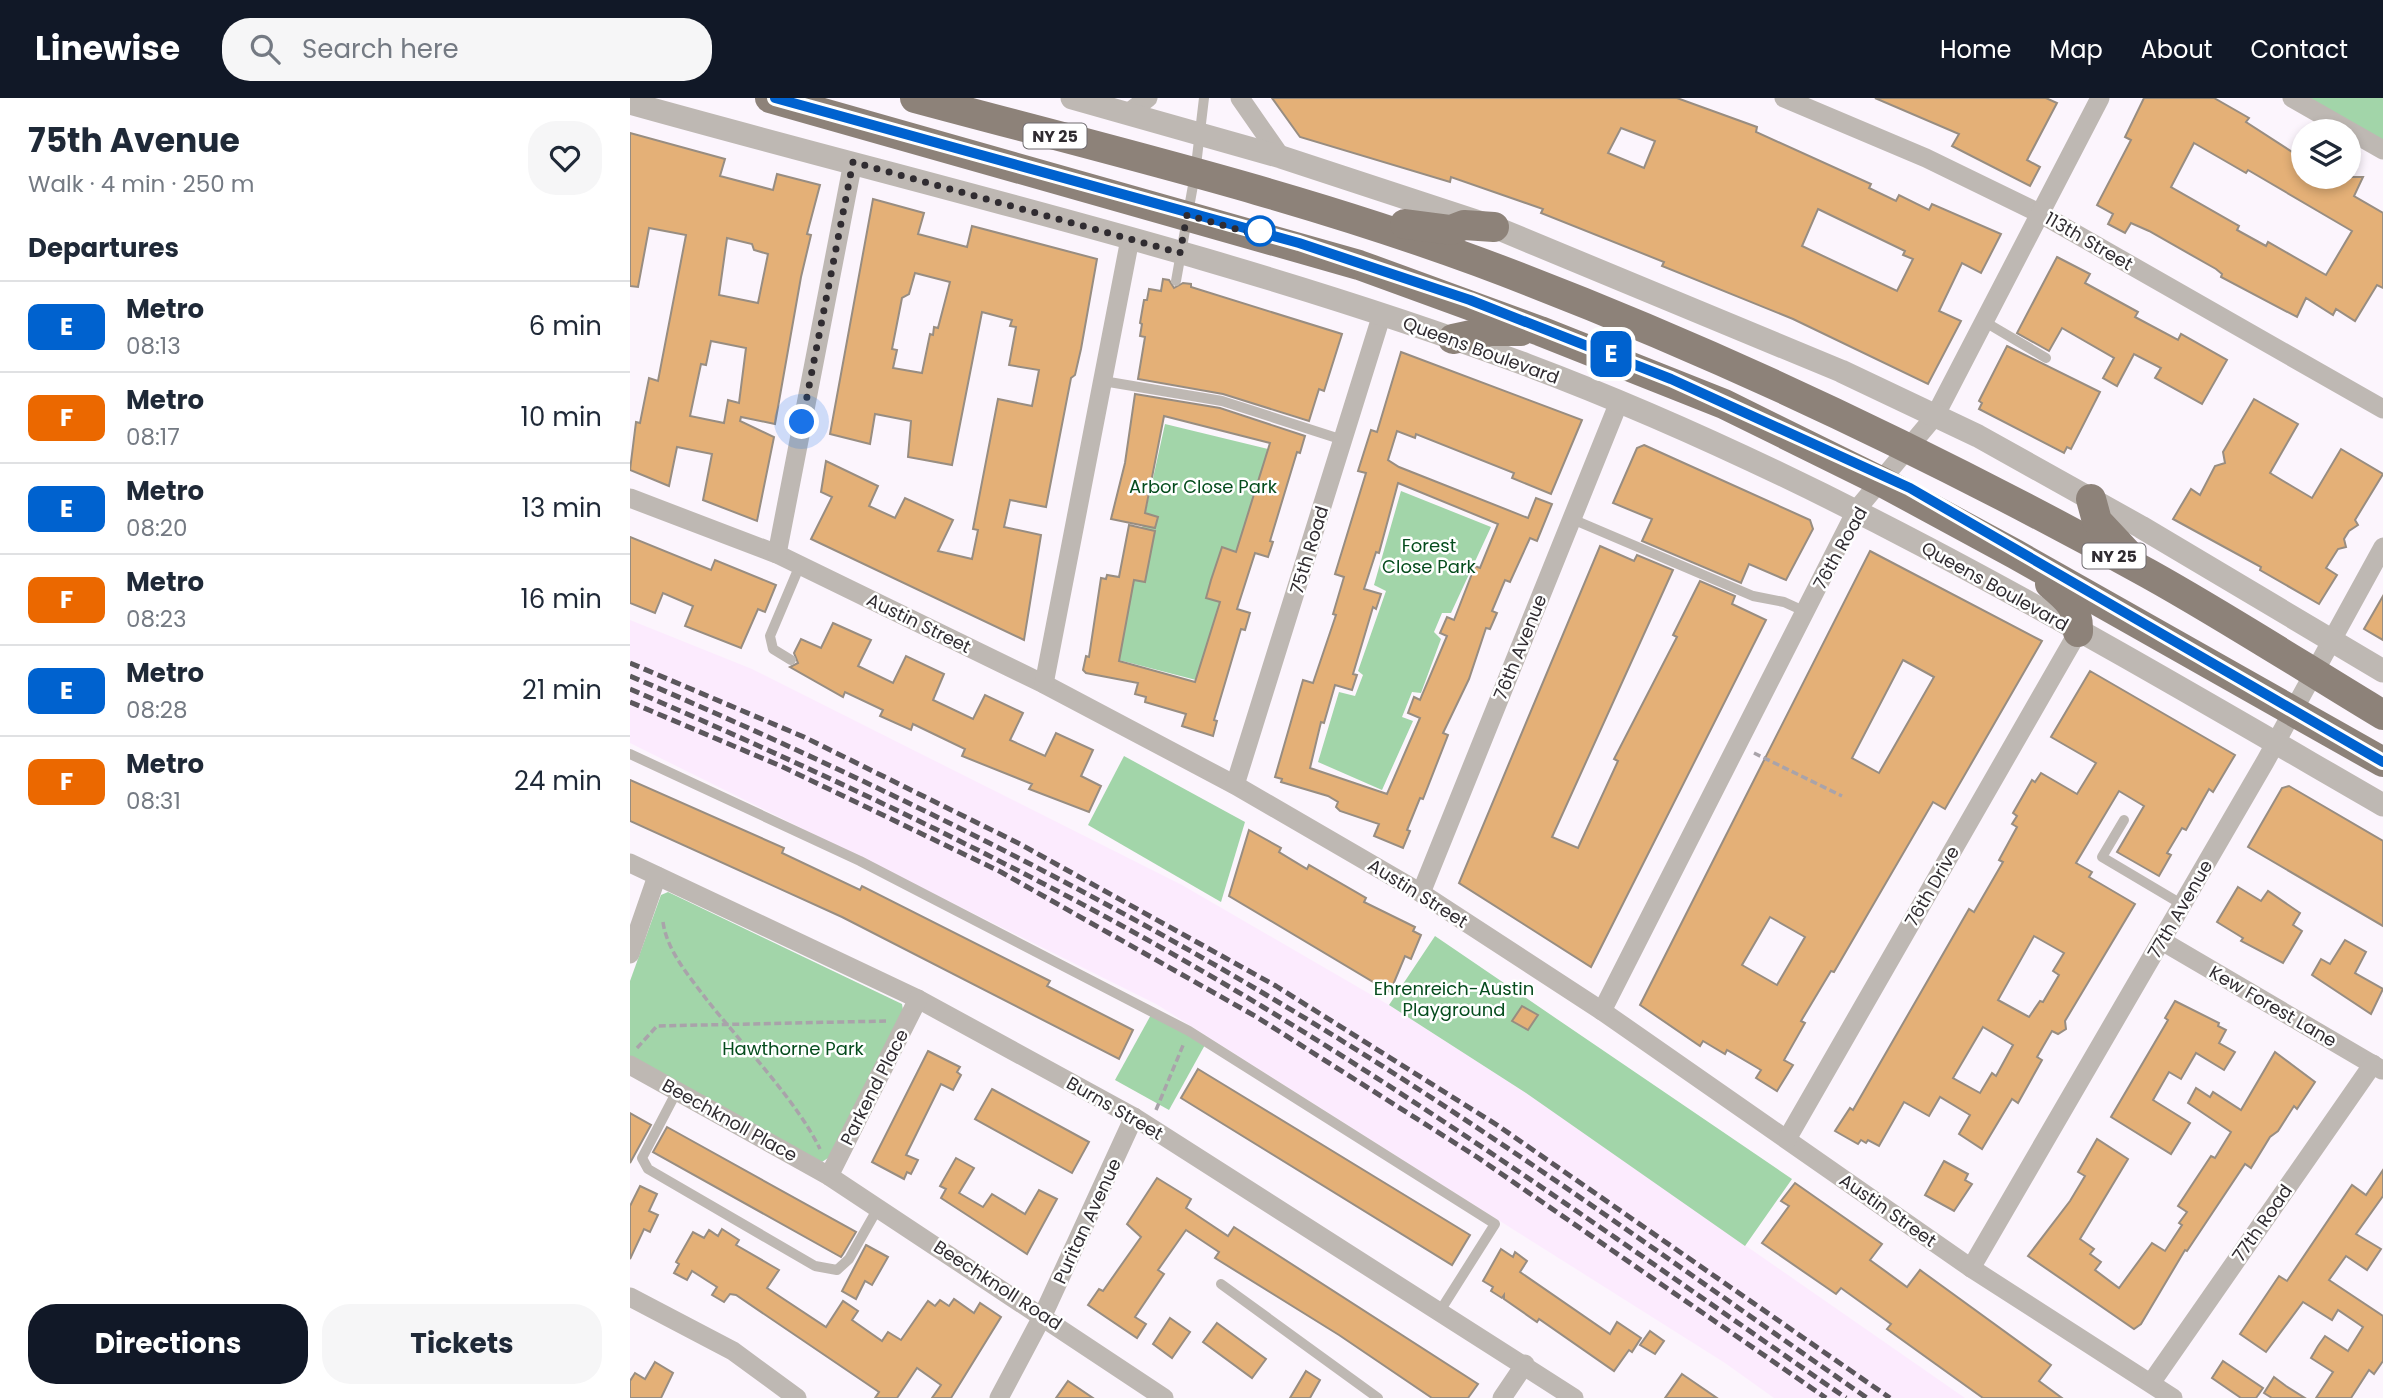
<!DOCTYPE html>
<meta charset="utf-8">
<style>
:root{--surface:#fff;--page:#f6f6f7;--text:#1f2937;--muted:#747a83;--line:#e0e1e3;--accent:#111827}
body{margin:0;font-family:Poppins,sans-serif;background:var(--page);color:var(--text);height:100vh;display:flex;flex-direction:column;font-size:26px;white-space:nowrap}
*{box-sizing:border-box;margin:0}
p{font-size:23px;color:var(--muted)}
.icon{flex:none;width:38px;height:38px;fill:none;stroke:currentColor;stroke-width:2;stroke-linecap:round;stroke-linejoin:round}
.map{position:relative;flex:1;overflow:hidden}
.details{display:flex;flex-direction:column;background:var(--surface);width:630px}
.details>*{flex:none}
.badge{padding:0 14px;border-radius:10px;font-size:24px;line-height:46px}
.controls{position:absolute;left:1661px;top:21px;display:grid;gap:14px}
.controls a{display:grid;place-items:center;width:70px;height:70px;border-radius:50%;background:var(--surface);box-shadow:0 4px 10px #0003;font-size:35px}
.you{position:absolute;width:35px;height:35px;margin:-18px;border:5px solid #fff;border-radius:50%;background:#1a73e8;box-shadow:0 0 0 10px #1a73e833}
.map>.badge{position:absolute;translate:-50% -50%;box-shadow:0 0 0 4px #fff}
h2{padding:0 28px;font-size:26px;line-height:63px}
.round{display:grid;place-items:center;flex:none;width:74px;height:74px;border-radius:28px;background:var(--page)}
.summary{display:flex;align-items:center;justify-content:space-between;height:119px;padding:0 28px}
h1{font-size:33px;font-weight:700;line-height:52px}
.primary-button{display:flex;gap:14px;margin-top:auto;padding:14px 28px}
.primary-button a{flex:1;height:80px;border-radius:28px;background:var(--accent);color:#fff;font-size:28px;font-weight:700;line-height:80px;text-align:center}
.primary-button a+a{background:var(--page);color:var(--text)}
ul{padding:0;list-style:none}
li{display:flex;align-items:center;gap:21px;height:91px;padding:0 28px;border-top:2px solid var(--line)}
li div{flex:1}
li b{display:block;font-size:26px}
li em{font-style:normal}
li .badge{min-width:77px;font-weight:700;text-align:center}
header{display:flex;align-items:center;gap:42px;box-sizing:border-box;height:98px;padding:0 35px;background:var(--accent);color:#fff}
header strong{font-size:33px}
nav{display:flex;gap:38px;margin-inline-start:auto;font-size:24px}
.search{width:490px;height:63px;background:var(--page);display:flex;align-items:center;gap:18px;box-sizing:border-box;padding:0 24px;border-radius:28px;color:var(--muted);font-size:26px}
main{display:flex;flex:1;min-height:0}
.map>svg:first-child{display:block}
.built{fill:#fcebfe}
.green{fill:#a2d5a9}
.building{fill:#e4b077;stroke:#988d81;stroke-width:2;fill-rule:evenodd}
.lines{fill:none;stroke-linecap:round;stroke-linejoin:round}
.path{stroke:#a9a3aa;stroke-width:3.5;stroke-dasharray:7 3.5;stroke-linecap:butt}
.service{stroke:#beb8b3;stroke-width:10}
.minor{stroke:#beb8b3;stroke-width:19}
.tertiary{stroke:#beb8b3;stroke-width:23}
.primary{stroke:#8d8279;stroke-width:30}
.rail{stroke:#5b565c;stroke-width:5;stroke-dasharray:10 5;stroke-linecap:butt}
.line-casing{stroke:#fff;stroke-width:16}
.line{stroke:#0062cf;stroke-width:10}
.walk{stroke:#302c31;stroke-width:7;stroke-dasharray:0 12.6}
.stop-dot{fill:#fff;stroke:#0062cf;stroke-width:3.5}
.labels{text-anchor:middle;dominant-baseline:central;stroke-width:5;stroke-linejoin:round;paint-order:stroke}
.shield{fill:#fff;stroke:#6e6b6f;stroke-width:2}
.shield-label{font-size:16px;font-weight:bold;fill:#302c31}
.street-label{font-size:18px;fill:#302c31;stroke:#fff}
.park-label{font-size:18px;fill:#054c1d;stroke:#fff}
</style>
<header>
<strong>Linewise</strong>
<div class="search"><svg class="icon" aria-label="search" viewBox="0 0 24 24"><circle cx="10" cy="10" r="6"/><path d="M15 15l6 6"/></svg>Search here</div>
<nav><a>Home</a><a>Map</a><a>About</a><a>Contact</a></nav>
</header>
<main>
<section class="details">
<div class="summary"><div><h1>75th Avenue</h1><p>Walk · 4 min · 250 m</p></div><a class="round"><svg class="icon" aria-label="heart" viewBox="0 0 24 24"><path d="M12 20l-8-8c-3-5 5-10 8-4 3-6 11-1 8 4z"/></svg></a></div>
<h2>Departures</h2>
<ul>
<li><span class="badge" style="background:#0062cf;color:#fff">E</span><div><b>Metro</b><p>08:13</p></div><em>6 min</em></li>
<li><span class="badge" style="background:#eb6800;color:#fff">F</span><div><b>Metro</b><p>08:17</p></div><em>10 min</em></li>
<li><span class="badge" style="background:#0062cf;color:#fff">E</span><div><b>Metro</b><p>08:20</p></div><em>13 min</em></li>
<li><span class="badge" style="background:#eb6800;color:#fff">F</span><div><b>Metro</b><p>08:23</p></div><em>16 min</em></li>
<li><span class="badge" style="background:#0062cf;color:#fff">E</span><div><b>Metro</b><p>08:28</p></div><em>21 min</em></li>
<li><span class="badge" style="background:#eb6800;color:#fff">F</span><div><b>Metro</b><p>08:31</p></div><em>24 min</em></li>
</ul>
<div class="primary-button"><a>Directions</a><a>Tickets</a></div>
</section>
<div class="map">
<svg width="1753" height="1300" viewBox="0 0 1753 1300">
<rect width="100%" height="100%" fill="#fcf5fd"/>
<polygon class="built" points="0,522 122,571 552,787 764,910 896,995 1335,1300 1144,1300 1095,1265 526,906 0,645"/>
<g class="green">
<polygon points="1668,0 1753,0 1753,46"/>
<polygon points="535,326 638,351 606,454 592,450 576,499 590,504 566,582 489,562 504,482 515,484 525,433 512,430"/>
<polygon points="771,393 861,429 821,515 812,515 804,534 811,541 791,595 782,594 772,619 783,623 752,692 688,664 709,594 725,598 733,577 728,573 756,493 744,487"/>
<polygon points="494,658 615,724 591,804 458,727"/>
<polygon points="38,794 272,906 273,912 201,1058 192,1064 0,965 0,883 31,797"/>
<polygon points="805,838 1162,1081 1115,1148 896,995 759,907"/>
<polygon points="522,915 576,945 539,1012 485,982"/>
</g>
<g class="building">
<path d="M642,0H1047L1127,29L1126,34L1241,86L1239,90L1266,103L1269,97L1299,112L1302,106L1371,136L1351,175L1332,165L1309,213L1331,223L1298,286L1163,221L1032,168L1034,164L911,115L913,111L821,79L820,84L670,39ZM991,30L1025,43L1014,70L978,55ZM1188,111L1275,153L1273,157L1283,161L1267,193L1172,148Z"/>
<polygon points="1245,0 1416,0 1427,5 1397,62 1410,69 1400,88 1322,48 1329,36"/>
<path d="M1514,0H1584L1619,20L1616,24L1673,61V79H1733L1724,98L1753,115V190L1747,187L1725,223L1706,211L1703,217L1676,200L1667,219L1591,179L1592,176L1586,171L1519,133L1501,125L1495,135L1478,126L1483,116L1467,107L1501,42L1495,39ZM1564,45L1616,75L1618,72L1722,133L1696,177L1638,144L1636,148L1607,132L1609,128L1541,89Z"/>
<path d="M0,35L95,61L90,78L143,92L147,76L190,87L177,136L181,137L171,179L145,326L111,319L110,323L144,339L127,423L73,402L82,356L47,349L39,388L0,372L6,324L10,325L19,280L28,283L56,137L19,130L8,189L0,188ZM97,140L122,146L124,152L138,156L128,205L89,197ZM81,243L116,250L109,305L98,302L94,325L60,318L71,266L76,267Z"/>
<path d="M243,101L294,115L288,136L337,149L342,128L467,161L451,251L445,277L441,280L416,409L380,402L374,429L411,437L394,542L181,441L202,399L191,394L196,363L248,388L239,408L265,420L275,400L323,422L308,453L342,461L348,432L343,431L368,301L402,308L409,272L379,267L386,229L380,228L382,222L352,214L322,367L278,359L281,323L245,316L240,346L200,336ZM285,175L320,184L308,230L304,229L303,237L300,236L292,275L263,270L267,252L262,251L272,200L279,196Z"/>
<polygon points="1427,159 1460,176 1455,185 1508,214 1505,219 1548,242 1551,236 1597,262 1572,306 1525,280 1531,270 1504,256 1487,288 1473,280 1484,260 1432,230 1419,253 1387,235"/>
<polygon points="533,181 539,182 544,190 553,185 561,186 561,189 712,236 694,293 689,291 679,323 593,296 508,281 515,239 510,238 512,226 510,225 514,202 517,202 519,191 531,193"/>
<polygon points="1377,248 1470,294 1441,351 1437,349 1434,355 1349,311 1352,305 1349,303"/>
<path d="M771,254L952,322L921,396L882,380L884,375L786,336L785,340L767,333L758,362L769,369L898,420L906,400L922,406L907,443L900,440L880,484L875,482L862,513L867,515L860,531L856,530L839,581L813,635L818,637L793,701L790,700L777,732L780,733L773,750L744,738L749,726L710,713L706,709L708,704L698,698L651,684L652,681L645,679L673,582L683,585L706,517L703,516L714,479L705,476L736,375L728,373L741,332L747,334ZM768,385L868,426L850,470L845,468L824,522L817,519L810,535L817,538L790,602L784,599L778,615L790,620L757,696L680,670L691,624L694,625L705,587L722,592L727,577L723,576L743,509L746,511L751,496L734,491L746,454L749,455Z"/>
<polygon points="505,296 590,310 675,338 670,355 667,354 640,443 643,444 638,459 625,455 607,511 620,515 615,532 611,531 584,622 587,623 583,638 552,628 556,616 515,604 516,599 505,596 508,585 456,575 453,572 456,558 459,559 471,480 476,481 477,477 489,479 499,427 525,433 515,484 504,482 489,563 565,584 590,504 576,500 581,482 592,449 606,454 640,345 534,318 515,415 528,419 525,430 481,421 495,365"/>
<polygon points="1624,301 1668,326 1640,375 1665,390 1682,400 1711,351 1753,376 1725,422 1728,427 1719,433 1714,441 1716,449 1708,451 1696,470 1707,477 1689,506 1630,472 1631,469 1543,421 1561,391 1570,397 1585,368 1595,365 1593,354"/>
<polygon points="1014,347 1180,422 1183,431 1156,482 1119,466 1111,485 1012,443 1022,421 983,405 1007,350"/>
<polygon points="0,439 81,472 85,462 146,487 135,514 128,511 111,550 55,528 63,508 33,495 25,515 0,505"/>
<polygon points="970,448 1004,463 1007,457 1043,472 922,739 948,750 988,663 984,661 1047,539 1043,537 1070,483 1105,498 1102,506 1136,522 961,869 829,785"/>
<path d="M1240,453L1412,543L1315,711L1303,704L1204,874L1201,873L1171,923L1175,925L1154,962L1163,967L1147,993L1126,980L1131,972L1097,952L1095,956L1073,943L1070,948L1010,907ZM1273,562L1304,579L1249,675L1222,660ZM1140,819L1175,839L1147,887L1112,867Z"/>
<polygon points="1753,498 1753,542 1734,531"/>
<polygon points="203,525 241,542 228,568 263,585 276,558 314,576 303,602 343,621 355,597 393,615 380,642 415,658 426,635 463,652 451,678 471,688 459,714 399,691 402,686 332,658 335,651 283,626 281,632 250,618 253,612 215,594 213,599 160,569 168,565 164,555 171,541 191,550"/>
<path d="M1460,573L1605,657L1583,694L1579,691L1556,732L1552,730L1537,755L1541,757L1529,778L1487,754L1514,708L1489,693L1446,765L1462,774L1459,779L1505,806L1435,923L1436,931L1428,936L1422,933L1407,959L1412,962L1388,1005L1382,1001L1352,1051L1329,1036L1340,1017L1310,999L1299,1018L1274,1004L1249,1048L1238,1042L1236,1045L1231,1042L1228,1046L1205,1033L1220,1010L1223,1012L1339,811L1344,814L1373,764L1369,762L1387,729L1382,726L1387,718L1383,715L1402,682L1405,684L1411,675L1447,696L1466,665L1421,639ZM1404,838L1434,855L1423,873L1429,877L1413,904L1410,903L1399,919L1368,902ZM1353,929L1383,947L1366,978L1362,975L1350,995L1323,980Z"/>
<polygon points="0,682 154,750 152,755 230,792 232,788 420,883 417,888 503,932 489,961 212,819 0,723"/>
<polygon points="1659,688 1753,743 1753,828 1618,749 1652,690"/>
<polygon points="619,732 651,750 649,754 677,771 679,767 736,800 734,804 785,829 783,833 791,837 781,861 775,858 760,894 599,798"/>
<polygon points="1608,789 1631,803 1638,793 1670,815 1663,827 1672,833 1653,865 1611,843 1613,840 1587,824"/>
<polygon points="1715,842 1736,854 1725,875 1753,891 1741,916 1682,877 1691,861 1700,866"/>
<polygon points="1545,903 1589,925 1588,928 1596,932 1589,945 1605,954 1594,972 1566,955 1551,981 1539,974 1523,1002 1560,1025 1541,1056 1481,1019 1538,922 1535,920"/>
<polygon points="892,908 908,917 898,932 882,923"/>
<polygon points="298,953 330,969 327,974 331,977 323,992 311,986 276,1057 288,1062 281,1076 277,1074 274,1081 242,1064"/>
<polygon points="1645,954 1685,984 1667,1011 1664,1008 1648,1033 1640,1039 1621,1070 1615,1066 1557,1153 1555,1152 1511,1226 1504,1231 1398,1158 1440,1103 1455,1078 1448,1074 1467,1041 1498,1061 1450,1141 1464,1151 1460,1156 1471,1164 1465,1172 1489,1190 1522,1145 1535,1153 1552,1127 1549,1125 1557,1114 1548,1108 1581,1058 1585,1060 1601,1034 1558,1005 1566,990 1580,999 1583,994 1611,1012"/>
<polygon points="568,971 840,1137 822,1167 551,1000"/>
<polygon points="362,991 459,1044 442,1075 345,1021"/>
<polygon points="0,1015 21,1027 0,1065"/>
<polygon points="37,1029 226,1134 213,1156 211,1159 23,1054"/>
<polygon points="326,1060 344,1070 329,1095 353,1109 362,1096 395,1116 409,1092 427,1101 397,1156 311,1100 316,1091 310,1088"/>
<polygon points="1314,1063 1338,1076 1335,1082 1342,1086 1324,1113 1295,1097"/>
<polygon points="1753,1072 1753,1098 1726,1136 1751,1151 1737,1172 1716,1158 1699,1182 1753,1218 1753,1263 1744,1276 1739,1272 1721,1300 1686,1300 1703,1274 1681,1260 1688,1248 1695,1238 1718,1253 1733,1229 1708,1212 1702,1222 1673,1204 1636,1254 1610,1236 1649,1178 1657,1183 1722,1087 1736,1097"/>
<polygon points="527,1080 561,1101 556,1110 598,1138 604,1129 848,1286 838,1300 802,1300 709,1237 585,1160 589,1154 556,1132 528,1172 534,1176 505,1219 516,1226 507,1240 458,1207 469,1191 473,1193 511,1139 497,1126"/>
<polygon points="1165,1085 1252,1146 1240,1162 1277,1189 1290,1172 1421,1267 1409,1283 1432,1300 1353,1300 1257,1231 1261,1226 1211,1190 1206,1196 1132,1145 1159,1108 1151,1103"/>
<polygon points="10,1088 27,1096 19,1113 28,1117 20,1134 14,1131 0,1161 0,1108"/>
<polygon points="92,1131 109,1142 106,1147 149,1172 137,1190 196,1229 213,1203 228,1213 222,1222 252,1243 258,1234 271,1242 298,1203 305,1208 310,1202 319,1208 324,1201 344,1215 350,1205 371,1219 321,1300 302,1300 311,1287 287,1270 267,1300 245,1300 249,1294 106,1197 100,1196 94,1204 82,1197 87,1189 62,1173 57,1182 44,1175 49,1166 46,1164 63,1134 74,1140 79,1132 88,1138"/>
<polygon points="236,1147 258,1159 242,1187 235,1183 226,1201 212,1193"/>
<polygon points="871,1151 883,1159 885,1154 897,1163 890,1174 980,1236 987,1224 1011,1240 1002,1254 999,1252 984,1273 909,1221 907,1224 874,1201 874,1197 872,1200 861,1193 863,1189 853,1183"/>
<polygon points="540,1220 560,1234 542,1260 523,1246"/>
<polygon points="587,1225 636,1261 622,1280 573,1244"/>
<polygon points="1020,1233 1034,1243 1025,1256 1010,1247"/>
<polygon points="1593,1263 1633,1290 1626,1300 1611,1300 1582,1280"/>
<polygon points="25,1264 43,1275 31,1300 0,1300 0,1283 5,1275 15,1281"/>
<polygon points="676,1273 690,1282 680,1300 660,1300"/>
<polygon points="1052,1276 1087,1300 1035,1300"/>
<polygon points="1644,1279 1656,1288 1675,1300 1642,1300 1634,1295"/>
<polygon points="438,1283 463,1300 426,1300"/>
</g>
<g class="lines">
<g class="path">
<polyline points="1124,655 1212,698"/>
<path d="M33,824C37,853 59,878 77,902C111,945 167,1003 190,1051"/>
<polyline points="7,950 27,928 256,923"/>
<polyline points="526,1012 554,945"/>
</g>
<g class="service">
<polyline points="546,183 565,76 574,0"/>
<polyline points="1355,224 1416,260"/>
<polyline points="473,283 592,303 713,342"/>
<polyline points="942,421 1123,498 1154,504 1176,514"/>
<polyline points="161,562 143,551 140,538 170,467"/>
<polyline points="0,656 230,763 559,933 865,1126 810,1213"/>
<polyline points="1494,722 1472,759 1553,807"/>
<polyline points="47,993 12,1060 18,1071 185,1168 207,1172 219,1161 248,1110"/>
<polyline points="591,1186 748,1300"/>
</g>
<g class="minor">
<polyline points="610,0 651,59"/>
<polyline points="1154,0 1296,60 1411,116 1753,311"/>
<polyline points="1662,0 1753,52"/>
<polyline points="498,15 518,0"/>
<polyline points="0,400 147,456 414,586 605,687 791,795 972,913 1341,1170 1543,1300"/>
<polyline points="147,456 223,64"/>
<polyline points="414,586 500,141"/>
<polyline points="605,687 752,216"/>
<polyline points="0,765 288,901 504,1019 944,1300"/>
<polyline points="791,795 989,304"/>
<polyline points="1532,843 1752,972"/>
<polyline points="0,856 27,778"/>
<polyline points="972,913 1227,411 1305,318 1470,0"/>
<polyline points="0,967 199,1078 534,1300"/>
<polyline points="1157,1041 1448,534"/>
<polyline points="199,1078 288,901"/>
<polyline points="1341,1170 1635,664 1753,449"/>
<polyline points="0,1199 103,1253 167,1300"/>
<polyline points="1521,1285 1743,966"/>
<polyline points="369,1300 413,1217 504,1019"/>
<polyline points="872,1300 895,1266"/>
</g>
<g class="tertiary">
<polyline points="442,0 651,59 864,129 1211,273 1348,338 1511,429 1753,573"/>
<path d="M0,5C300,89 605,158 897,267C1198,380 1476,547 1753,707"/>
</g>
<g class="primary">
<polyline points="140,0 729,167 910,233 1094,306 1252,384 1385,456 1753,664"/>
<path d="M285,0C474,51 665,96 849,164C1080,250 1303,357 1519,476C1598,520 1675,570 1753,617"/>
<polyline points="775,126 821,132 834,127 864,129"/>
<polyline points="823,241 860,233 891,233"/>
<polyline points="1461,401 1467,423 1497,455"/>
<path d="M1420,486C1438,501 1449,510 1448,534"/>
</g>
<g class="rail">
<polyline points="0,565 174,639 390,746 646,888 867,1027 1260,1300"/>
<path d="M0,578C219,672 433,776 638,898C845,1020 1040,1163 1237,1300"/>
<path d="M0,591C217,685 430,786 633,909C833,1030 1024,1167 1216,1300"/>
<polyline points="0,604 153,669 371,774 625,918 847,1059 1196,1300"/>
</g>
</g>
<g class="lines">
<defs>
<polyline id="line" points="145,0 669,145 840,202 1041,281 1280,390 1753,664"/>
</defs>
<use href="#line" class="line-casing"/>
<use href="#line" class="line"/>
<polyline class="walk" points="172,324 223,64 550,155 557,117 631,138 630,133"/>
</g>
<circle class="stop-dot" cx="630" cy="133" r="14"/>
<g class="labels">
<g class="shield">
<rect x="393.5" y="25.5" width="63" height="25" rx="5"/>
<rect x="1452.5" y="445.5" width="63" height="25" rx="5"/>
</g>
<g class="shield-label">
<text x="425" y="38">NY 25</text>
<text x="1484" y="458">NY 25</text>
</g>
<g class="street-label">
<text transform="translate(1459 143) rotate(30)">113th Street</text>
<text transform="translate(851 252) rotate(20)">Queens Boulevard</text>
<text transform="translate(1210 450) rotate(-61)">76th Road</text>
<text transform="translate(679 452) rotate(-73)">75th Road</text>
<text transform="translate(1365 488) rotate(29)">Queens Boulevard</text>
<text transform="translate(289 525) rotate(26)">Austin Street</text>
<text transform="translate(890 549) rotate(-68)">76th Avenue</text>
<text transform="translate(1302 788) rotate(-60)">76th Drive</text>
<text transform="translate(788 795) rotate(32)">Austin Street</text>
<text transform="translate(1550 811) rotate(-60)">77th Avenue</text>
<text transform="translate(1643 908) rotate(30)">Kew Forest Lane</text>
<text transform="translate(244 989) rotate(-63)">Parkend Place</text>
<text transform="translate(485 1010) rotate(30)">Burns Street</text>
<text transform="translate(100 1022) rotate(29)">Beechknoll Place</text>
<text transform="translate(1258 1112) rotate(35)">Austin Street</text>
<text transform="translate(457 1123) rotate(-65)">Puritan Avenue</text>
<text transform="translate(1632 1125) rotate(-55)">77th Road</text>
<text transform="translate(368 1187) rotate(33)">Beechknoll Road</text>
</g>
<g class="park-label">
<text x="573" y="388">Arbor Close Park</text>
<text x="799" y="447">Forest<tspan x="799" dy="21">Close Park</tspan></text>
<text x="824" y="890">Ehrenreich-Austin<tspan x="824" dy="21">Playground</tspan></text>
<text x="163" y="950">Hawthorne Park</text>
</g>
</g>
</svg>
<div class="controls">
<a><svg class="icon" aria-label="layers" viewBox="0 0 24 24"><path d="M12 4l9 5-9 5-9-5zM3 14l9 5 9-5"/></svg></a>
</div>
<div class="you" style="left:172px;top:324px"></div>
<b class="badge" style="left:981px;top:256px;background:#0062cf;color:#fff">E</b>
</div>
</main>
